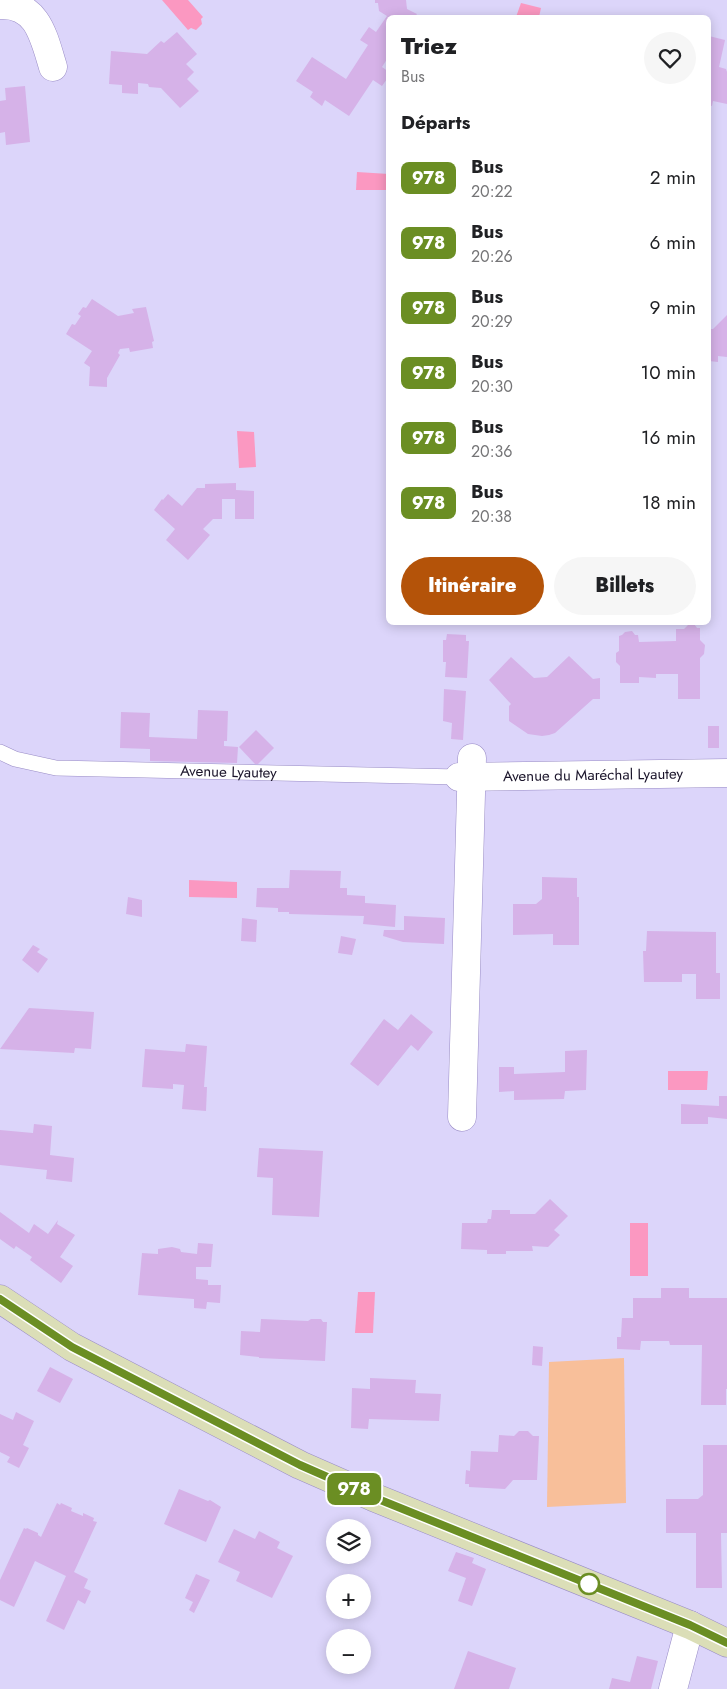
<!DOCTYPE html>
<html lang="fr">
<meta charset="utf-8">
<style>
:root{--surface:#fff;--page:#f6f6f6;--text:#202124;--muted:#757577;--accent:#b45309}
body{margin:0;font-family:Jost,sans-serif;background:var(--page);color:var(--text);height:100vh;display:flex;flex-direction:column;font-size:19px;white-space:nowrap}
*{box-sizing:border-box;margin:0}
p{font-size:16px;color:var(--muted)}
.icon{flex:none;width:28px;height:28px;fill:none;stroke:currentColor;stroke-width:2;stroke-linecap:round;stroke-linejoin:round}
.map{position:relative;flex:1;overflow:hidden}
.details{position:absolute;left:386px;top:15px;width:325px;height:610px;display:flex;flex-direction:column;background:var(--surface);border-radius:8px;box-shadow:0 2px 12px #0003}
.details>*{flex:none}
.badge{padding:0 10px;border-radius:8px;font-size:18px;line-height:32px}
.buttons{position:absolute;left:326px;top:1519px;display:grid;gap:10px}
.buttons a{display:grid;place-items:center;width:45px;height:45px;border-radius:50%;background:var(--surface);box-shadow:0 2px 12px #0003;font-size:25px}
.map>.badge{position:absolute;translate:-50% -50%;box-shadow:0 0 0 2px #fff}
h2{padding:0 15px;font-size:19px;line-height:45px}
.round{display:grid;place-items:center;flex:none;width:52px;height:52px;border-radius:26px;background:var(--page)}
.head{display:flex;align-items:center;justify-content:space-between;height:85px;padding:0 15px}
h1{font-size:24px;font-weight:800;line-height:38px}
.primary-button{display:flex;gap:10px;margin-top:auto;padding:10px 15px}
.primary-button a{flex:1;height:58px;border-radius:30px;background:var(--accent);color:#fff;font-size:20px;font-weight:800;line-height:58px;text-align:center}
.primary-button a+a{background:var(--page);color:var(--text)}
ul{padding:0;list-style:none}
li{display:flex;align-items:center;gap:15px;height:65px;padding:0 15px}
li div{flex:1}
li b{display:block;font-size:19px}
li em{font-style:normal}
li .badge{min-width:55px;font-weight:700;text-align:center}
.map>svg:first-child{display:block}
.green{fill:#f8bf9a}
.water{fill:#fb98c1}
.building{fill:#d6b2e8}
.lines{fill:none;stroke-linecap:round;stroke-linejoin:round}
.lane-casing{stroke:#998cc6;stroke-width:16}
.street-casing{stroke:#998cc6;stroke-width:29}
.secondary-casing{stroke:#998cc6;stroke-width:29}
.lane{stroke:#fff;stroke-width:15}
.street{stroke:#fff;stroke-width:28}
.secondary{stroke:#dbdeb7;stroke-width:28}
.line-casing{stroke:#fff;stroke-width:11}
.line{stroke:#6b8e23;stroke-width:8}
.stop-dot{fill:#fff;stroke:#6b8e23;stroke-width:2.5}
.labels{text-anchor:middle;dominant-baseline:central;stroke-width:4;stroke-linejoin:round;paint-order:stroke}
.street-label{font-size:15px;fill:#1a142a;stroke:#e8e4fd}
</style>
<div class="map">
<svg width="727" height="1689" viewBox="0 0 727 1689">
<rect width="100%" height="100%" fill="#dcd5fa"/>
<polygon class="green" points="624,1358 626,1503 547,1507 549,1362"/>
<g class="water">
<polygon points="162,0 188,0 203,17 201,19 202,24 196,30 191,28 188,30"/>
<polygon points="521,3 541,8 539,17 516,17"/>
<polygon points="357,172 389,174 389,190 356,190"/>
<polygon points="237,431 254,432 256,467 239,468"/>
<polygon points="189,880 237,882 237,898 189,897"/>
<polygon points="668,1071 708,1071 707,1090 668,1090"/>
<rect x="630" y="1223" width="18" height="53"/>
<polygon points="358,1292 375,1292 373,1333 355,1333"/>
</g>
<g class="building">
<polygon points="375,0 406,0 407,9 417,14 414,18 389,18 389,56 382,67 389,72 389,76 382,86 373,80 349,116 325,100 322,106 310,97 313,92 296,81 312,57 346,79 368,45 360,40 369,27 376,32 387,16 379,11 378,3 375,3"/>
<polygon points="177,32 197,54 186,64 194,72 187,79 199,91 180,108 161,88 149,87 148,84 138,83 138,94 122,93 122,85 109,84 111,51 147,54 161,41 164,43"/>
<polygon points="709,36 725,40 719,67 726,69 727,72 727,104 713,101 712,106 709,105"/>
<polygon points="25,86 30,142 6,145 5,132 0,133 0,101 6,100 5,88"/>
<rect x="387" y="248" width="2" height="18"/>
<polygon points="92,299 118,316 134,313 132,309 146,307 154,341 152,342 153,348 130,352 129,348 120,349 118,353 120,355 107,378 107,387 89,386 90,367 84,363 92,351 66,334 72,324 75,325 81,316 78,314 83,307 86,308"/>
<polygon points="727,315 727,357 718,356 718,362 709,361 709,329 713,329"/>
<polygon points="236,483 236,490 254,491 254,519 235,519 235,499 222,499 222,519 213,519 203,529 210,535 188,560 166,540 175,529 154,510 162,499 163,500 168,494 182,506 197,488 205,488 205,484"/>
<polygon points="689,624 694,624 697,628 700,628 700,640 705,645 704,654 700,658 700,699 678,699 678,674 656,674 656,678 639,677 639,683 620,683 620,666 616,662 616,653 619,651 619,636 622,635 625,632 632,631 635,635 638,635 639,642 676,641 676,629 684,629"/>
<polygon points="447,634 466,635 466,641 469,641 467,678 445,677 446,662 443,662 443,640 446,640"/>
<polygon points="569,656 593,679 600,678 600,699 593,699 555,733 549,735 542,736 528,734 509,721 509,706 511,704 489,680 511,657 534,678 547,677"/>
<polygon points="444,689 466,691 463,740 451,739 452,723 443,721"/>
<polygon points="198,710 228,711 227,741 224,741 224,746 238,747 237,763 150,761 150,749 120,748 121,712 150,713 149,737 197,739"/>
<rect x="708" y="726" width="11" height="22"/>
<polygon points="256,730 274,748 258,764 255,764 239,747"/>
<polygon points="290,870 341,871 340,888 347,888 347,895 365,896 365,903 396,905 395,927 363,924 364,916 289,914 289,912 278,912 278,908 256,907 257,888 289,888"/>
<polygon points="542,877 577,878 577,897 579,897 579,945 553,945 553,934 513,935 513,904 536,904 542,899"/>
<polygon points="128,897 142,900 142,917 126,914"/>
<polygon points="404,916 445,918 444,944 403,942 383,936 384,930 404,930"/>
<polygon points="242,918 257,920 256,942 241,941"/>
<polygon points="647,931 716,932 716,973 720,973 720,999 696,999 696,974 682,974 682,982 644,982 643,951 646,951"/>
<polygon points="341,936 356,939 352,955 338,953"/>
<polygon points="33,945 40,949 37,952 48,959 38,973 22,960"/>
<polygon points="29,1008 94,1012 91,1049 75,1048 74,1053 0,1049"/>
<polygon points="411,1014 433,1032 418,1051 411,1045 378,1086 350,1064 384,1019 398,1030"/>
<polygon points="186,1044 207,1046 204,1087 207,1087 206,1111 182,1109 184,1085 173,1084 173,1089 142,1087 145,1049 185,1052"/>
<polygon points="587,1050 586,1090 565,1091 564,1099 514,1100 514,1091 499,1092 499,1067 514,1067 514,1074 565,1072 565,1051"/>
<polygon points="719,1096 727,1096 727,1119 708,1117 708,1124 681,1124 681,1104 719,1106"/>
<polygon points="34,1124 52,1126 50,1155 74,1158 72,1182 46,1179 47,1170 0,1165 0,1130 33,1133"/>
<polygon points="259,1148 323,1151 319,1217 272,1215 273,1178 257,1177"/>
<polygon points="550,1199 568,1216 554,1230 560,1235 548,1247 532,1246 533,1251 506,1251 506,1254 487,1254 487,1250 461,1249 462,1223 487,1223 488,1219 491,1219 492,1210 510,1210 510,1214 535,1214"/>
<polygon points="0,1212 29,1233 34,1224 48,1234 58,1220 57,1224 75,1235 60,1257 73,1266 61,1283 30,1260 32,1257 16,1246 14,1249 0,1239"/>
<polygon points="198,1243 213,1244 211,1267 196,1267 196,1279 208,1280 208,1285 221,1285 220,1303 207,1302 206,1309 194,1308 194,1299 138,1295 142,1253 158,1254 158,1249 172,1247 180,1249 181,1252 197,1254"/>
<polygon points="661,1288 689,1288 689,1298 727,1298 727,1389 726,1389 726,1405 701,1405 702,1345 670,1345 669,1341 641,1341 640,1350 617,1349 617,1337 621,1337 622,1318 633,1318 633,1298 661,1298"/>
<polygon points="261,1319 308,1321 311,1319 321,1319 323,1322 327,1322 325,1361 259,1358 259,1357 240,1355 241,1331 260,1332"/>
<polygon points="533,1346 543,1347 542,1366 532,1365"/>
<polygon points="50,1367 73,1379 60,1403 37,1391"/>
<polygon points="370,1378 416,1380 415,1393 441,1394 439,1421 369,1419 368,1429 351,1428 352,1388 370,1389"/>
<polygon points="16,1412 34,1421 23,1445 29,1448 19,1468 7,1462 10,1457 0,1452 0,1414 13,1420"/>
<polygon points="519,1431 528,1431 533,1436 539,1436 537,1480 513,1480 505,1489 469,1487 469,1484 465,1484 466,1470 470,1471 471,1451 498,1452 499,1435 514,1436"/>
<polygon points="703,1445 727,1445 727,1533 721,1533 722,1588 696,1588 696,1533 666,1533 666,1499 698,1499 703,1495"/>
<polygon points="179,1489 208,1501 210,1500 221,1507 206,1542 164,1524"/>
<polygon points="57,1503 60,1505 61,1503 72,1508 71,1511 83,1516 83,1513 94,1518 93,1521 97,1522 74,1572 88,1579 84,1588 91,1591 85,1604 78,1600 64,1630 46,1621 66,1576 35,1561 14,1607 0,1600 0,1580 24,1528 26,1529 27,1528 38,1533 38,1535 41,1537"/>
<polygon points="234,1529 255,1539 259,1531 280,1542 277,1548 293,1556 272,1598 236,1581 240,1572 218,1562"/>
<polygon points="456,1552 474,1558 472,1563 486,1569 472,1606 458,1601 466,1578 448,1571"/>
<polygon points="196,1574 210,1580 194,1613 189,1610 193,1602 185,1598"/>
<polygon points="468,1651 516,1668 509,1689 454,1689"/>
<polygon points="637,1656 658,1661 651,1689 609,1689 612,1678 630,1682"/>
</g>
<g class="lines">
<defs>
<g id="lane">
<path id="s1" d="M0,752L15,759L56,768L459,777"/>
</g>
<g id="street">
<path d="M0,5C38,3 44,38 53,67"/>
<path id="s2" d="M459,777L727,773"/>
<polyline points="462,1117 472,758"/>
<polyline points="673,1689 690,1625"/>
</g>
<polyline id="secondary" points="0,1299 72,1347 300,1465 373,1497 690,1625 727,1643"/>
</defs>
<use href="#lane" class="lane-casing"/>
<use href="#street" class="street-casing"/>
<use href="#secondary" class="secondary-casing"/>
<use href="#lane" class="lane"/>
<use href="#street" class="street"/>
<use href="#secondary" class="secondary"/>
</g>
<g class="lines">
<defs>
<polyline id="line" points="0,1299 72,1347 300,1465 373,1497 690,1625 727,1643"/>
</defs>
<use href="#line" class="line-casing"/>
<use href="#line" class="line"/>
</g>
<circle class="stop-dot" cx="589" cy="1584" r="10"/>
<g class="labels">
<g class="street-label">
<text stroke="none"><textPath href="#s1" startOffset="231">Avenue Lyautey</textPath></text>
<text stroke="none"><textPath href="#s2" startOffset="134">Avenue du Maréchal Lyautey</textPath></text>
</g>
</g>
</svg>
<div class="buttons">
<a><svg class="icon" aria-label="layers" viewBox="0 0 24 24"><path d="M12 4l9 5-9 5-9-5zM3 14l9 5 9-5"/></svg></a>
<a>+</a>
<a>−</a>
</div>
<b class="badge" style="left:354px;top:1489px;background:#6b8e23;color:#fff">978</b>
<section class="details">
<div class="head"><div><h1>Triez</h1><p>Bus</p></div><a class="round"><svg class="icon" aria-label="heart" viewBox="0 0 24 24"><path d="M12 20l-8-8c-3-5 5-10 8-4 3-6 11-1 8 4z"/></svg></a></div>
<h2>Départs</h2>
<ul>
<li><span class="badge" style="background:#6b8e23;color:#fff">978</span><div><b>Bus</b><p>20:22</p></div><em>2 min</em></li>
<li><span class="badge" style="background:#6b8e23;color:#fff">978</span><div><b>Bus</b><p>20:26</p></div><em>6 min</em></li>
<li><span class="badge" style="background:#6b8e23;color:#fff">978</span><div><b>Bus</b><p>20:29</p></div><em>9 min</em></li>
<li><span class="badge" style="background:#6b8e23;color:#fff">978</span><div><b>Bus</b><p>20:30</p></div><em>10 min</em></li>
<li><span class="badge" style="background:#6b8e23;color:#fff">978</span><div><b>Bus</b><p>20:36</p></div><em>16 min</em></li>
<li><span class="badge" style="background:#6b8e23;color:#fff">978</span><div><b>Bus</b><p>20:38</p></div><em>18 min</em></li>
</ul>
<div class="primary-button"><a>Itinéraire</a><a>Billets</a></div>
</section>
</div>
